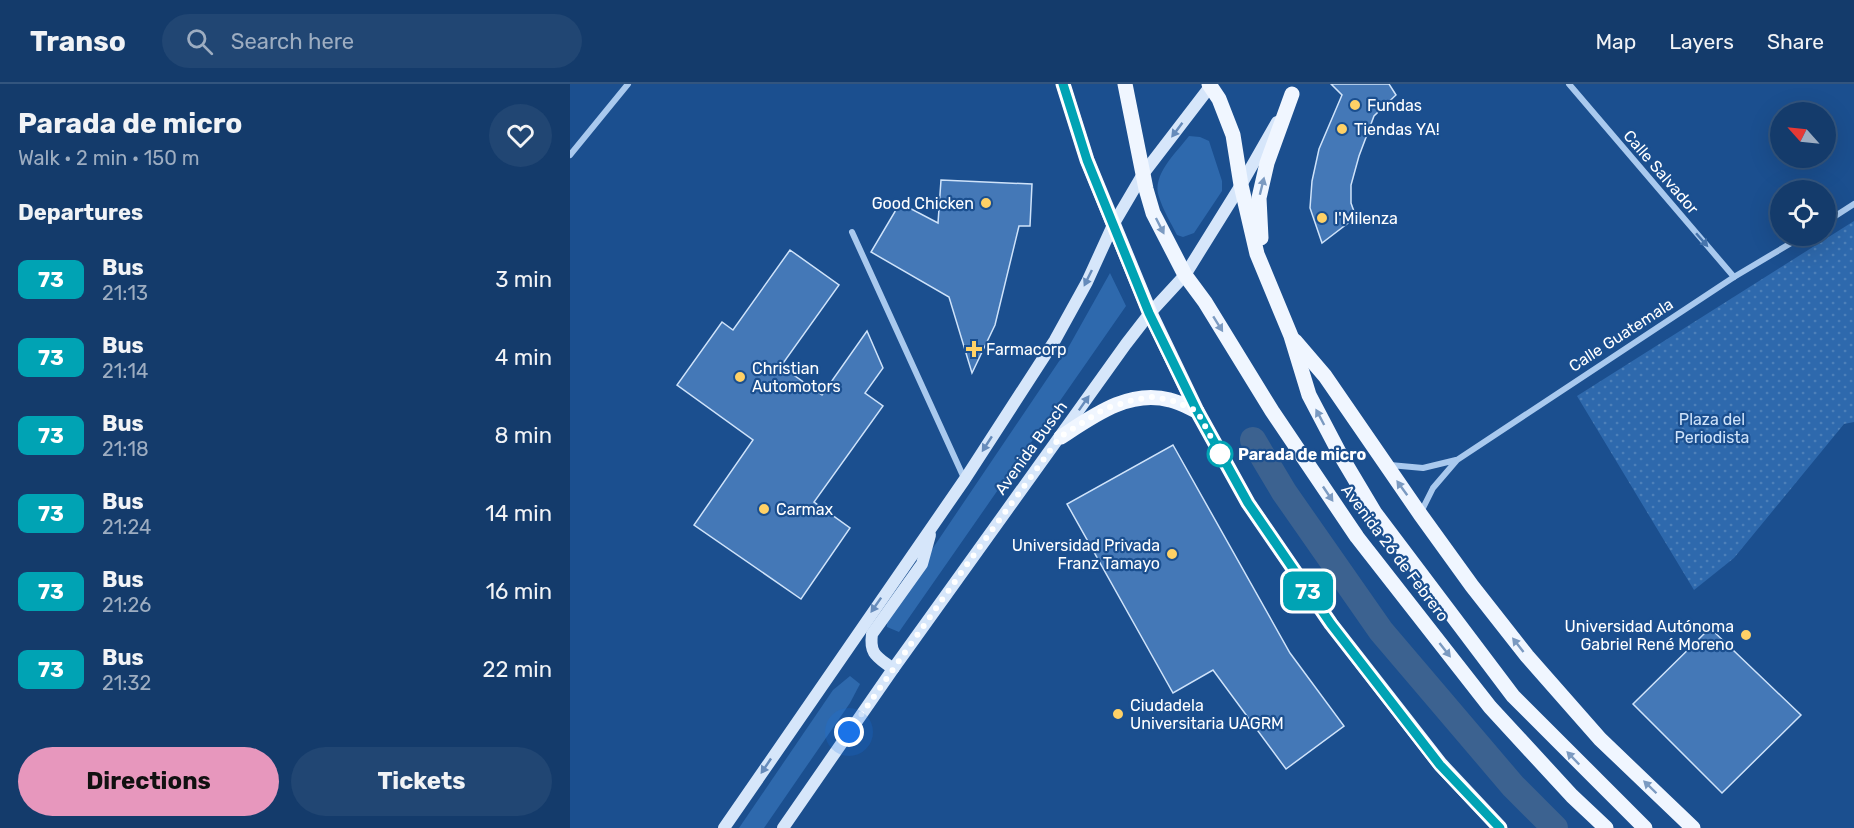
<!DOCTYPE html>
<meta charset="utf-8">
<style>
:root{--surface:#143b6b;--page:#214673;--text:#f1f3f6;--muted:#9dadc1;--line:#33557e;--accent:#e797bd}
body{margin:0;font-family:Rubik,sans-serif;background:var(--page);color:var(--text);height:100vh;display:flex;flex-direction:column;font-size:22px;white-space:nowrap}
*{box-sizing:border-box;margin:0}
p{font-size:20px;color:var(--muted)}
.icon{flex:none;width:33px;height:33px;fill:none;stroke:currentColor;stroke-width:2;stroke-linecap:round;stroke-linejoin:round}
.map{position:relative;flex:1;overflow:hidden}
.sheet{display:flex;flex-direction:column;background:var(--surface);width:570px}
.sheet>*{flex:none}
.badge{padding:0 12px;border-radius:9px;font-size:21px;line-height:39px}
.needle{width:39px;rotate:297deg}
.tools{position:absolute;left:1200px;top:18px;display:grid;gap:12px}
.tools a{display:grid;place-items:center;width:66px;height:66px;border-radius:50%;background:var(--surface);box-shadow:0 6px 24px #0002,0 0 0 2px var(--line);font-size:30px}
.you{position:absolute;width:30px;height:30px;margin:-15px;border:4px solid #fff;border-radius:50%;background:#1a73e8;box-shadow:0 0 0 9px #1a73e833}
.map>.badge{position:absolute;translate:-50% -50%;box-shadow:0 0 0 3px #fff}
h2{padding:0 18px;font-size:22px;line-height:54px}
.round{display:grid;place-items:center;flex:none;width:63px;height:63px;border-radius:32px;background:var(--page)}
.head{display:flex;align-items:center;justify-content:space-between;height:102px;padding:0 18px}
h1{font-size:28px;font-weight:700;line-height:45px}
.cta{display:flex;gap:12px;margin-top:auto;padding:12px 18px}
.cta a{flex:1;height:69px;border-radius:36px;background:var(--accent);color:#111;font-size:24px;font-weight:700;line-height:69px;text-align:center}
.cta a+a{background:var(--page);color:var(--text)}
ul{padding:0;list-style:none}
li{display:flex;align-items:center;gap:18px;height:78px;padding:0 18px}
li div{flex:1}
li b{display:block;font-size:22px}
li em{font-style:normal}
li .badge{min-width:66px;font-weight:700;text-align:center}
header{display:flex;align-items:center;gap:36px;box-sizing:border-box;height:84px;padding:0 30px;background:var(--surface);border-bottom:2px solid var(--line)}
header strong{font-size:28px}
nav{display:flex;gap:33px;margin-inline-start:auto;font-size:21px}
.search{width:420px;height:54px;background:var(--page);display:flex;align-items:center;gap:15px;box-sizing:border-box;padding:0 21px;border-radius:33px;color:var(--muted);font-size:22px}
main{display:flex;flex:1;min-height:0}
.map>svg:first-child{display:block}
.green{fill:#2e69ad}
.park{fill:url(#park-dots)}
.lines{fill:none;stroke-linecap:round;stroke-linejoin:round}
.canal{stroke:#3c6290;stroke-width:26}
.building{fill:#4478b7;stroke:#cfe3fa;stroke-width:1.5}
.street{stroke:#a9c9ee;stroke-width:6}
.secondary{stroke:#d6e6fa;stroke-width:12}
.primary{stroke:#f0f6ff;stroke-width:15}
.oneway{fill:#668bba}
.oneway2{fill:#7b9ac1}
.oneway3{fill:#4674ac}
.line-casing{stroke:#fff;stroke-width:14}
.line{stroke:#00a3b4;stroke-width:9}
.walk{stroke:#fff;stroke-width:6;stroke-dasharray:0 10.8}
.poi-dot{fill:#ffd166;stroke:#1b4f8f;stroke-width:2}
.stop-dot{fill:#fff;stroke:#00a3b4;stroke-width:3}
.labels{text-anchor:middle;dominant-baseline:central;stroke-width:4.5;stroke-linejoin:round;paint-order:stroke}
.poi-label{font-size:16px;fill:#fff;stroke:#1b4f8f;text-anchor:start}
.street-label{font-size:16px;fill:#fff;stroke:#1b4f8f}
.park-label{font-size:16px;fill:#cfe3fa;stroke:#1b4f8f}
.stop-label{font-size:16px;font-weight:bold;fill:#fff;stroke:#1b4f8f;text-anchor:start}
</style>
<header>
<strong>Transo</strong>
<div class="search"><svg class="icon" aria-label="search" viewBox="0 0 24 24"><circle cx="10" cy="10" r="6"/><path d="M15 15l6 6"/></svg>Search here</div>
<nav><a>Map</a><a>Layers</a><a>Share</a></nav>
</header>
<main>
<section class="sheet">
<div class="head"><div><h1>Parada de micro</h1><p>Walk · 2 min · 150 m</p></div><a class="round"><svg class="icon" aria-label="heart" viewBox="0 0 24 24"><path d="M12 20l-8-8c-3-5 5-10 8-4 3-6 11-1 8 4z"/></svg></a></div>
<h2>Departures</h2>
<ul>
<li><span class="badge" style="background:#00a3b4;color:#fff">73</span><div><b>Bus</b><p>21:13</p></div><em>3 min</em></li>
<li><span class="badge" style="background:#00a3b4;color:#fff">73</span><div><b>Bus</b><p>21:14</p></div><em>4 min</em></li>
<li><span class="badge" style="background:#00a3b4;color:#fff">73</span><div><b>Bus</b><p>21:18</p></div><em>8 min</em></li>
<li><span class="badge" style="background:#00a3b4;color:#fff">73</span><div><b>Bus</b><p>21:24</p></div><em>14 min</em></li>
<li><span class="badge" style="background:#00a3b4;color:#fff">73</span><div><b>Bus</b><p>21:26</p></div><em>16 min</em></li>
<li><span class="badge" style="background:#00a3b4;color:#fff">73</span><div><b>Bus</b><p>21:32</p></div><em>22 min</em></li>
</ul>
<div class="cta"><a>Directions</a><a>Tickets</a></div>
</section>
<div class="map">
<svg width="1284" height="744" viewBox="0 0 1284 744">
<defs>
<pattern id="park-dots" width="8" height="8" patternUnits="userSpaceOnUse" patternTransform="scale(1.5)"><rect width="8" height="8" fill="#2e69ad"/><path d="M2 2h.1M6 6h.1" fill="none" stroke="#4d80b9" stroke-width="1.8" stroke-linecap="round"/></pattern>
</defs>
<rect width="100%" height="100%" fill="#1b4f8f"/>
<g class="green">
<path d="M619,52L630,53L639,57L652,97V107L624,149L613,153L607,151C601,139 593,126 589,113C581,91 607,68 619,52Z"/>
<polygon points="540,189 556,222 329,548 317,543 317,532 498,264"/>
<polygon points="280,592 290,600 280,619 194,744 169,744 263,606"/>
</g>
<polygon class="park" points="1284,137 1284,338 1274,340 1164,474 1124,506 1007,312"/>
<g class="lines">
<polyline class="canal" points="683,356 714,408 811,547 943,702 985,744"/>
</g>
<g class="building">
<polygon points="761,0 819,0 826,11 804,32 789,72 781,101 781,119 786,133 752,159 740,124 742,97 749,65 772,11"/>
<polygon points="371,96 462,100 460,142 449,142 425,241 402,289 379,213 301,168 330,119 368,139"/>
<polygon points="220,166 269,201 211,282 252,311 297,247 313,284 295,309 313,322 244,418 280,444 231,515 124,441 183,356 107,301 152,238 163,246"/>
<polygon points="603,361 720,569 774,642 716,685 643,586 603,609 497,420"/>
<polygon points="1140,544 1231,631 1152,709 1063,620"/>
</g>
<g class="lines">
<g class="street">
<polyline points="999,0 1164,193"/>
<polyline points="0,71 58,0"/>
<polyline points="1256,138 1284,120"/>
<polyline points="282,148 394,394"/>
<polyline points="820,381 853,384 886,376"/>
<polyline points="851,428 863,404 887,376 1164,193 1233,152"/>
</g>
<g class="secondary">
<path d="M323,585C308,573 299,571 302,550L352,480L360,451"/>
<polyline points="154,744 395,395 485,256 517,198 543,141 573,90 642,0"/>
<polyline points="213,744 323,585 556,260 580,229 615,191 671,101 707,38"/>
</g>
<g class="primary">
<polyline points="493,0 517,76 580,229 627,327 678,419 761,540 871,681 930,744"/>
<polyline points="555,0 576,105 583,129 615,191 635,218 702,327 787,453 920,623 1002,712 1036,744"/>
<polyline points="639,0 649,15 663,51 671,101 687,170 721,252 739,311 771,372 805,429 943,612 1075,744"/>
<polyline points="691,154 689,114 697,79 722,10"/>
<polyline points="725,257 755,292 850,430 902,502 957,572 1030,655 1123,744"/>
<path d="M491,353C523,332 559,305 600,316C609,318 618,323 627,327"/>
</g>
</g>
<defs><path id="oneway-solid" d="M-6-.8H1V-3.2L6.5 0L1 3.2V.8H-6Z" transform="scale(1.5)"/></defs>
<g class="oneway">
<use href="#oneway-solid" transform="translate(607 46) rotate(127)"/>
<use href="#oneway-solid" transform="translate(518 194) rotate(116)"/>
<use href="#oneway-solid" transform="translate(514 319) rotate(-55)"/>
<use href="#oneway-solid" transform="translate(417 360) rotate(123)"/>
<use href="#oneway-solid" transform="translate(306 521) rotate(125)"/>
<use href="#oneway-solid" transform="translate(196 682) rotate(124)"/>
</g>
<g class="oneway2">
<use href="#oneway-solid" transform="translate(692 102) rotate(-76)"/>
<use href="#oneway-solid" transform="translate(590 142) rotate(63)"/>
<use href="#oneway-solid" transform="translate(648 240) rotate(58)"/>
<use href="#oneway-solid" transform="translate(750 333) rotate(-118)"/>
<use href="#oneway-solid" transform="translate(832 404) rotate(-126)"/>
<use href="#oneway-solid" transform="translate(758 410) rotate(56)"/>
<use href="#oneway-solid" transform="translate(948 561) rotate(-128)"/>
<use href="#oneway-solid" transform="translate(875 566) rotate(52)"/>
<use href="#oneway-solid" transform="translate(1003 674) rotate(-134)"/>
<use href="#oneway-solid" transform="translate(1080 703) rotate(-136)"/>
</g>
<use class="oneway3" href="#oneway-solid" transform="translate(1132 156) rotate(49)"/>
<g class="lines">
<defs>
<polyline id="line" points="493,0 517,76 579,229 627,327 678,419 761,540 802,593 870,681 930,744"/>
</defs>
<use href="#line" class="line-casing"/>
<use href="#line" class="line"/>
<polyline class="walk" points="279,648 398,479 490,353 534,325 563,316 582,313 601,316 627,327 650,370"/>
</g>
<g class="poi-dot">
<circle cx="785" cy="21" r="6"/>
<circle cx="772" cy="45" r="6"/>
<circle cx="416" cy="119" r="6"/>
<circle cx="752" cy="134" r="6"/>
<path d="M401 256h6v6h6v6h-6v6h-6v-6h-6v-6h6z"/>
<circle cx="170" cy="293" r="6"/>
<circle cx="194" cy="425" r="6"/>
<circle cx="602" cy="470" r="6"/>
<circle cx="1176" cy="551" r="6"/>
<circle cx="548" cy="630" r="6"/>
</g>
<circle class="stop-dot" cx="650" cy="370" r="12"/>
<g class="labels">
<g class="poi-label">
<text x="797" y="21">Fundas</text>
<text x="784" y="45">Tiendas YA!</text>
<text x="404" y="119" text-anchor="end">Good Chicken</text>
<text x="764" y="134">I'Milenza</text>
<text x="416" y="265">Farmacorp</text>
<text x="182" y="284">Christian<tspan x="182" dy="18">Automotors</tspan></text>
<text x="206" y="425">Carmax</text>
<text x="590" y="461" text-anchor="end">Universidad Privada<tspan x="590" dy="18">Franz Tamayo</tspan></text>
<text x="1164" y="542" text-anchor="end">Universidad Autónoma<tspan x="1164" dy="18">Gabriel René Moreno</tspan></text>
<text x="560" y="621">Ciudadela<tspan x="560" dy="18">Universitaria UAGRM</tspan></text>
</g>
<g class="street-label">
<text transform="translate(1091 88) rotate(49)">Calle Salvador</text>
<text transform="translate(1051 251) rotate(-33)">Calle Guatemala</text>
<text transform="translate(461 364) rotate(-54)">Avenida Busch</text>
<text transform="translate(825 469) rotate(53)">Avenida 26 de Febrero</text>
</g>
<g class="park-label">
<text x="1142" y="335">Plaza del<tspan x="1142" dy="18">Periodista</tspan></text>
</g>
<g class="stop-label">
<text x="668" y="370">Parada de micro</text>
</g>
</g>
</svg>
<div class="tools">
<a><svg class="needle" viewBox="-14 -14 28 28"><path d="M0-13l5 13h-10z" fill="#e53935"/><path d="M0 13l5-13h-10z" fill="#9dadc1"/></svg></a>
<a><svg class="icon" aria-label="locate" viewBox="0 0 24 24"><circle cx="12" cy="12" r="6"/><path d="M12 2v4M12 18v4M2 12h4M18 12h4"/></svg></a>
</div>
<div class="you" style="left:279px;top:648px"></div>
<b class="badge" style="left:738px;top:507px;background:#00a3b4;color:#fff">73</b>
</div>
</main>
